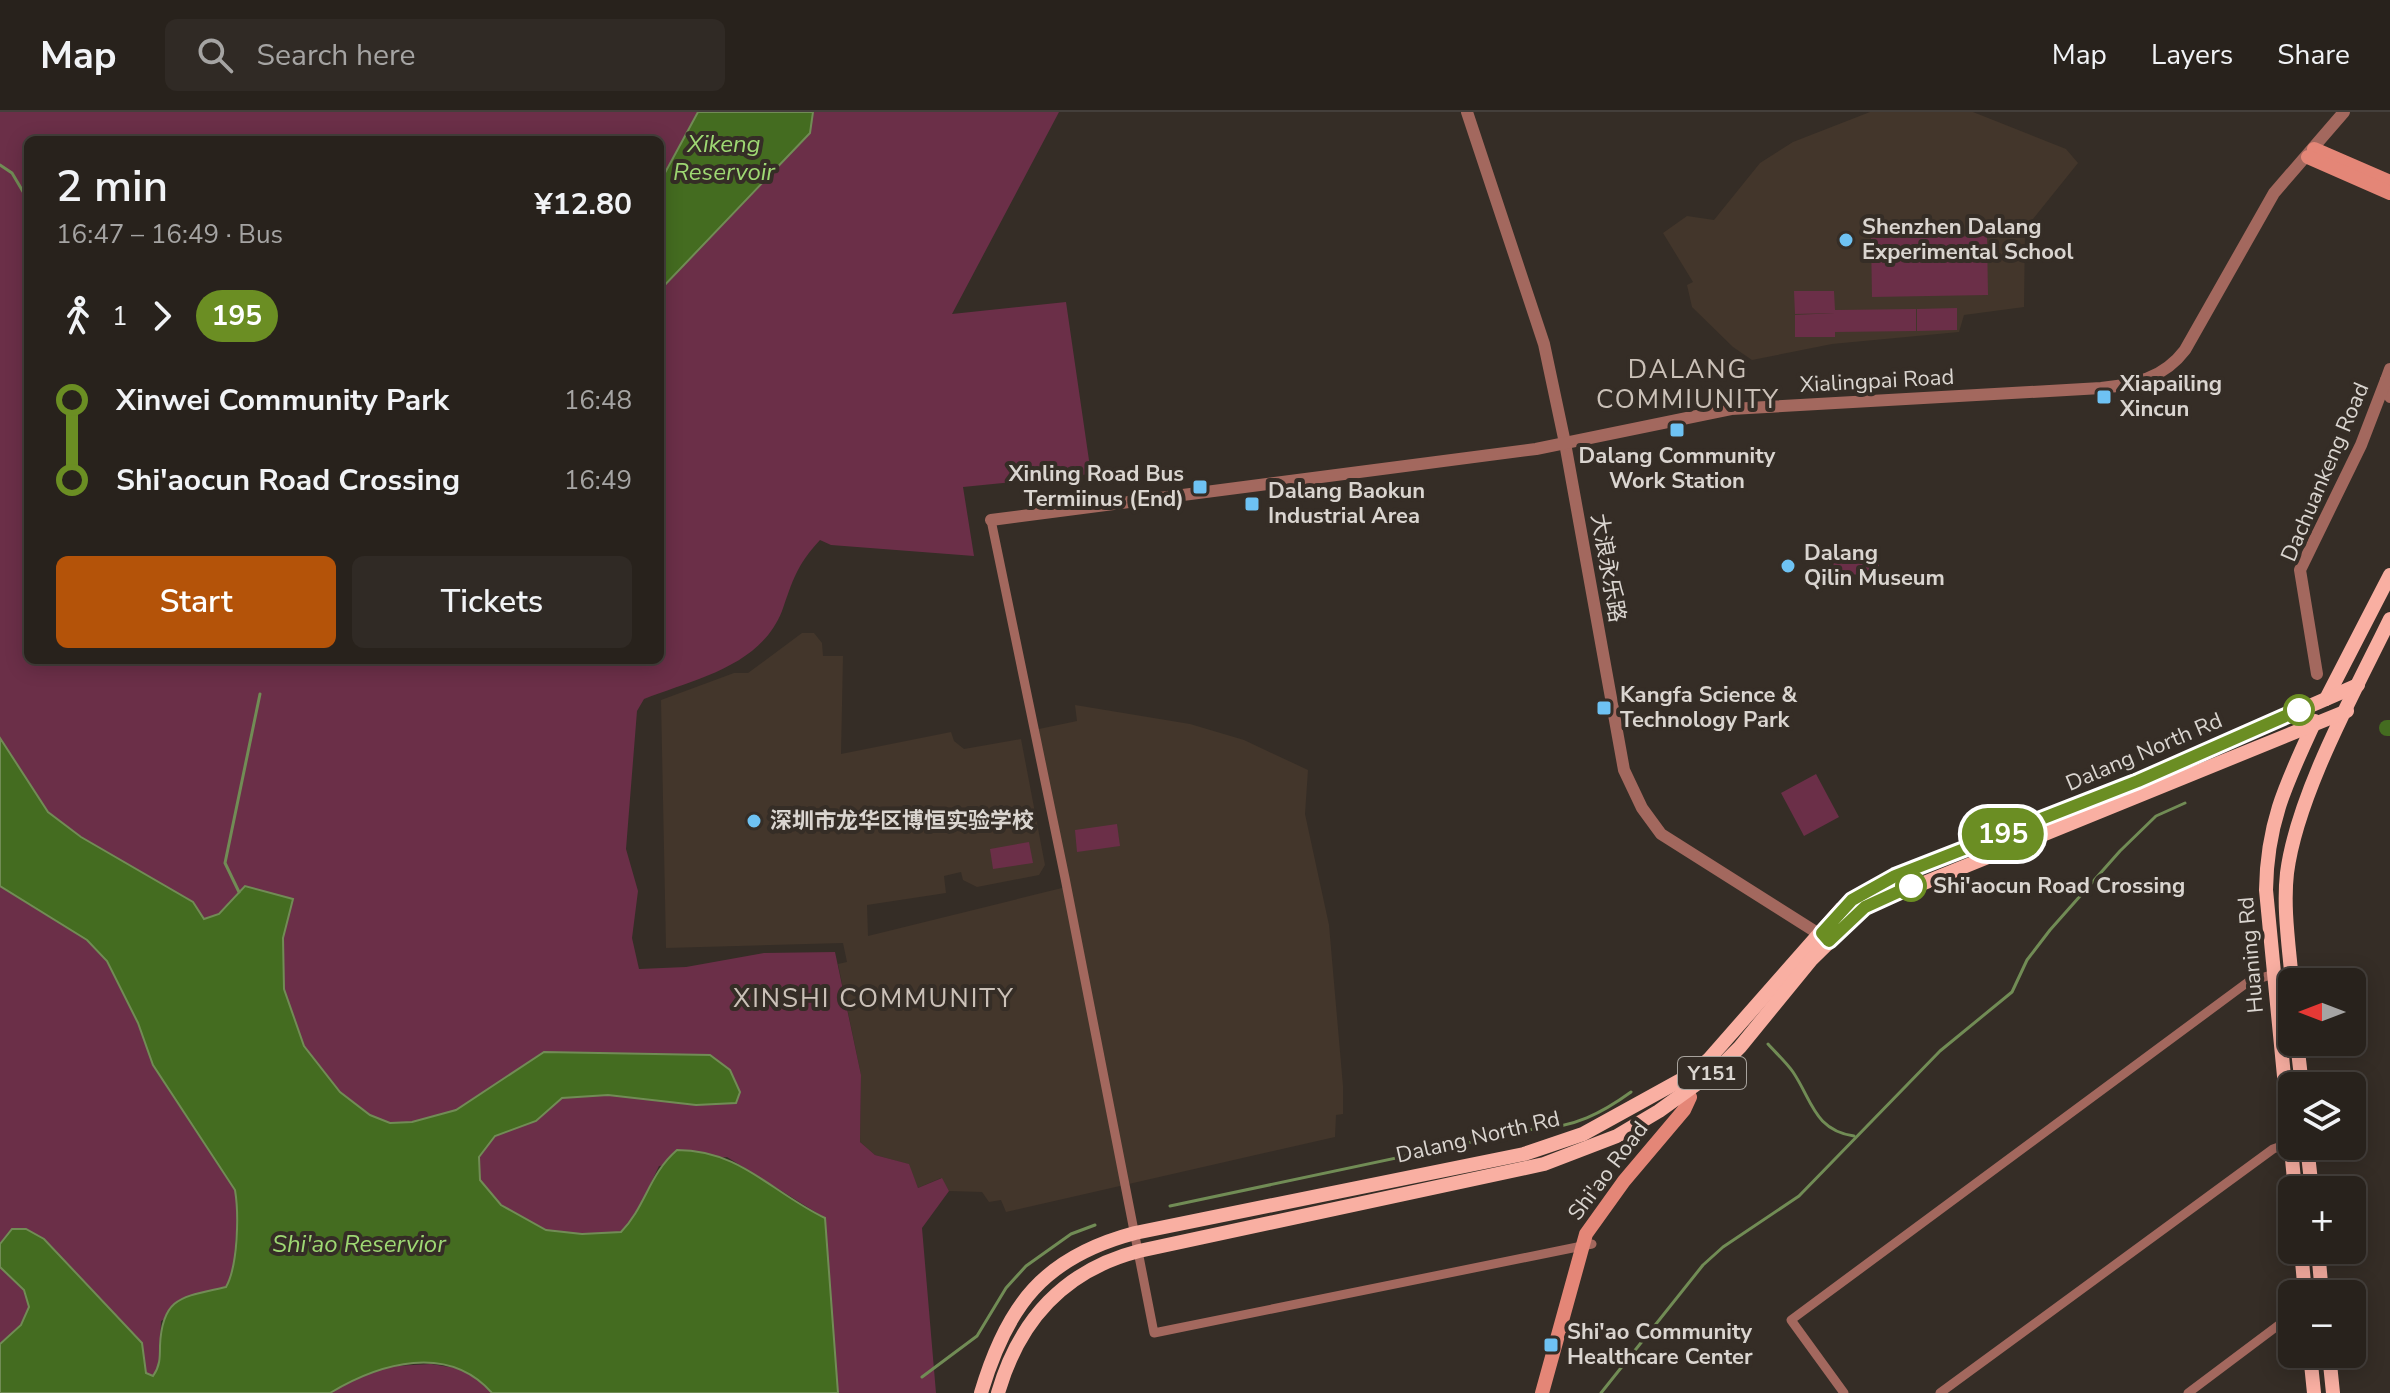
<!DOCTYPE html>
<meta charset="utf-8">
<style>
:root{--surface:#28221c;--page:#302a25;--text:#f1f3f6;--muted:#a5a4a3;--line:#443f3b;--accent:#b45309}
body{margin:0;font-family:"Nunito Sans","Noto Sans SC",sans-serif;background:var(--page);color:var(--text);height:100vh;display:flex;flex-direction:column;font-size:30px;white-space:nowrap}
*{box-sizing:border-box;margin:0}
p{font-size:26px;color:var(--muted)}
.icon{flex:none;width:44px;height:44px;fill:none;stroke:currentColor;stroke-width:2;stroke-linecap:round;stroke-linejoin:round}
.map{position:relative;flex:1;overflow:hidden}
.drawer{position:absolute;left:24px;top:24px;width:640px;height:528px;display:flex;flex-direction:column;background:var(--surface);border-radius:12px;box-shadow:0 4px 20px #0003,0 0 0 2px var(--line)}
.drawer>*{flex:none}
.badge{padding:0 16px;border-radius:26px;font-size:28px;line-height:52px}
.needle{width:52px;rotate:270deg}
.tools{position:absolute;left:2278px;top:856px;display:grid;gap:16px}
.tools a{display:grid;place-items:center;width:88px;height:88px;border-radius:12px;background:var(--surface);box-shadow:0 4px 20px #0003,0 0 0 2px var(--line);font-size:40px}
.map>.badge{position:absolute;translate:-50% -50%;box-shadow:0 0 0 4px #fff}
.legs{display:flex;align-items:center;gap:12px;height:88px;padding:0 32px;font-size:26px}
.legs p{margin-inline-start:auto}
.head{display:flex;align-items:center;justify-content:space-between;height:136px;padding:0 32px}
h1{font-size:44px;font-weight:600;line-height:60px}
.action{display:flex;gap:16px;margin-top:auto;padding:16px 32px}
.action a{flex:1;height:92px;border-radius:12px;background:var(--accent);color:#fff;font-size:32px;font-weight:600;line-height:92px;text-align:center}
.action a+a{background:var(--page);color:var(--text)}
ul{padding:0 32px;list-style:none}
li{display:flex;align-items:center;gap:28px;height:80px;font-size:30px}
li i{display:grid;place-items:center;width:12px;height:100%;margin:0 10px;background:currentColor}
li i::after{content:'';width:20px;height:20px;margin:-10px;border:6px solid;border-radius:50%;background:var(--surface)}
li p{margin-inline-start:auto}
li:first-child i{background:linear-gradient(#0000 50%,currentColor 0)}
li:last-child i{background:linear-gradient(currentColor 50%,#0000 0)}
header{display:flex;align-items:center;gap:48px;box-sizing:border-box;height:112px;padding:0 40px;background:var(--surface);border-bottom:2px solid var(--line)}
header strong{font-size:38px}
nav{display:flex;gap:44px;margin-inline-start:auto;font-size:28px}
.search{width:560px;height:72px;background:var(--page);display:flex;align-items:center;gap:20px;box-sizing:border-box;padding:0 28px;border-radius:12px;color:var(--muted);font-size:30px}
.map>svg:first-child{display:block}
.built{fill:#43362b}
.green{fill:#6b2f48}
.water{fill:#446c20;stroke:#718c55;stroke-width:2}
.lines{fill:none;stroke-linecap:round;stroke-linejoin:round}
.stream{stroke:#718c55;stroke-width:3}
.river{stroke:#446c20;stroke-width:16}
.minor{stroke:#a3685e;stroke-width:9}
.tertiary{stroke:#a3685e;stroke-width:12}
.secondary{stroke:#e48677;stroke-width:14}
.primary{stroke:#f9afa2;stroke-width:14}
.line-1-casing{stroke:#fff;stroke-width:18}
.line-1{stroke:#6b8e23;stroke-width:12}
.poi-dot{fill:#6ec2f3;stroke:#352d26;stroke-width:3}
.stop-1-dot{fill:#fff;stroke:#6b8e23;stroke-width:4}
.labels{text-anchor:middle;dominant-baseline:central;stroke-width:8;stroke-linejoin:round;paint-order:stroke}
.shield{fill:#352d26;stroke:#a8a39d;stroke-width:2}
.shield-label{font-size:20px;font-weight:bold;fill:#dad5d0}
.poi-label{font-size:22px;font-weight:bold;fill:#dad5d0;stroke:#352d26;text-anchor:start}
.street-label{font-size:22px;fill:#dad5d0;stroke:#352d26}
.stop-label{font-size:22px;font-weight:bold;fill:#dad5d0;stroke:#352d26;text-anchor:start}
.water-label{font-size:24px;font-style:italic;fill:#9ed873;stroke:#352d26}
.quarter-label{font-size:26px;letter-spacing:2px;fill:#cbc1b8;stroke:#352d26}
</style>
<header>
<strong>Map</strong>
<div class="search"><svg class="icon" aria-label="search" viewBox="0 0 24 24"><circle cx="10" cy="10" r="6"/><path d="M15 15l6 6"/></svg>Search here</div>
<nav><a>Map</a><a>Layers</a><a>Share</a></nav>
</header>
<div class="map">
<svg width="2390" height="1281" viewBox="0 0 2390 1281">
<rect width="100%" height="100%" fill="#352d26"/>
<g class="built">
<polygon points="1870,0 1973,0 2066,37 2078,51 2025,117 2024,195 1964,203 1959,220 1832,232 1752,248 1733,235 1692,195 1687,173 1693,170 1663,121 1687,104 1714,108 1760,51 1793,30"/>
<polygon points="802,521 814,521 822,531 823,544 843,544 841,642 951,620 954,629 964,637 1021,627 1045,753 1039,763 977,775 963,768 961,760 944,764 946,781 867,793 868,824 1066,775 1034,618 1077,609 1075,593 1190,612 1244,628 1308,658 1305,702 1329,813 1343,974 1343,1002 1336,1003 1335,1025 1006,1100 1001,1088 989,1090 982,1080 949,1079 941,1066 918,1076 908,1052 875,1043 860,1030 861,963 838,852 847,850 843,831 666,836 661,588 734,561 748,561"/>
</g>
<g class="green">
<path d="M0,0H698L660,70V28H28V548H660V178L809,21L813,0H1059L952,202L1066,190L1091,362L963,375L974,444L831,433L820,428C796,454 793,468 782,499C760,555 694,567 644,587L637,599L626,737L638,779L632,826L639,857L686,855L764,841L835,840L861,963L860,1030L875,1043L909,1052L918,1076L942,1066L949,1079L922,1116L936,1281H838L825,1106L727,1045L659,1054L635,1105L621,1120L582,1122L546,1118L501,1093L480,1068L479,1045L495,1024L536,1009L562,986L608,983L696,993L577,942L544,940L456,998L412,1010L391,1011L370,1003L340,980L304,934L284,877L283,826L245,774L219,802L204,807L193,790C154,767 75,730 47,698C28,677 15,650 0,626Z"/>
<polygon points="1987,124 1988,183 1872,185 1871,126"/>
<polygon points="1794,179 1834,179 1835,198 1916,197 1916,219 1835,220 1835,225 1795,225 1795,203 1835,201 1795,202"/>
<polygon points="1957,196 1957,218 1917,219 1917,197"/>
<polygon points="1879,440 1879,462 1834,463 1833,441"/>
<polygon points="1816,662 1839,705 1804,724 1781,681"/>
<polygon points="1117,712 1120,734 1077,740 1075,718"/>
<polygon points="1029,730 1033,751 993,757 990,737"/>
<polygon points="0,774 87,828 107,849 138,911 153,953 235,1078 238,1095 233,1161 226,1175 161,1209 159,1255 153,1264 146,1262 142,1231 44,1127 0,1132"/>
<polygon points="0,1155 24,1178 29,1195 21,1213 0,1232"/>
<polygon points="431,1252 467,1258 492,1281 330,1281 378,1255"/>
</g>
<g class="water">
<polygon points="698,0 813,0 810,21 660,178 660,70"/>
<path d="M0,626L48,700L81,725L193,790L204,807L219,802L245,774L293,787L283,826L284,877L304,934L340,980L370,1003L390,1011L412,1010L456,998L544,940L710,943L730,958L740,980L736,991L696,993L608,983L562,986L536,1009L495,1024L479,1045L480,1068L501,1093L546,1118L582,1122L621,1120C646,1094 649,1062 677,1038C740,1038 771,1080 825,1106L838,1281H492C448,1231 380,1251 330,1281H0V1232L21,1213L29,1195L24,1178L0,1155V1132L12,1117H26L44,1127L142,1231L146,1261L153,1264C160,1254 160,1246 160,1234C162,1184 183,1185 226,1175C238,1154 239,1102 235,1078L153,953L138,911L107,849L87,828L0,774Z"/>
</g>
<g class="lines">
<g class="stream">
<polyline points="0,53 12,61 28,88"/>
<polyline points="239,780 225,751 260,582"/>
<path d="M1768,932C1776,941 1786,950 1793,960C1812,988 1814,1018 1854,1024"/>
<path d="M1170,1094L1538,1016C1573,1016 1602,1001 1631,980"/>
<polyline points="922,1265 977,1224 1006,1176 1026,1154 1071,1122 1095,1113"/>
<polyline points="1601,1281 1703,1153 1723,1135 1799,1084 1940,939 2012,880 2027,848 2050,818 2120,739 2156,704 2185,691"/>
</g>
<polyline class="river" points="2387,616 2390,616"/>
<g class="minor">
<polyline points="991,408 1065,766 1154,1221 1592,1132"/>
<polyline points="1844,1281 1791,1208 2248,870 2274,862"/>
<polyline points="1940,1281 2273,1037 2290,1031"/>
<polyline points="2188,1281 2292,1203"/>
</g>
<g class="tertiary">
<polyline points="1467,0 1544,232 1565,331 1624,658 1642,696 1661,722 1827,827"/>
<polyline points="2390,257 2386,268 2390,285"/>
<path d="M991,408L1536,337L1731,297L2101,276C2134,273 2164,266 2185,238L2274,81L2344,0"/>
<polyline points="2317,562 2300,458 2361,333 2386,268"/>
</g>
<g class="secondary">
<polyline points="2314,37 2390,70"/>
<polyline points="2308,45 2390,81"/>
<polyline points="1542,1281 1586,1122 1624,1069 1684,998 1690,985 1687,980"/>
</g>
<g class="primary">
<polyline points="2326,587 2390,463"/>
<path d="M2292,870C2289,834 2283,796 2287,761C2297,683 2355,579 2390,507"/>
<polyline points="2297,930 2302,974"/>
<polyline points="2307,1034 2312,1078"/>
<path d="M2295,1078L2266,778C2267,709 2287,670 2315,609"/>
<polyline points="2301,1138 2305,1182"/>
<polyline points="2318,1138 2322,1182"/>
<polyline points="2310,1242 2314,1281"/>
<polyline points="2329,1242 2333,1281"/>
<path d="M981,1281C1007,1193 1044,1145 1135,1121L1524,1042L1583,1022L1690,963L1709,947L1841,797L1895,764L2138,669L2358,573"/>
<path d="M998,1281C1019,1208 1065,1158 1139,1139L1544,1052L1617,1024L1659,999L1720,955L1740,935L1811,848L1865,795L2347,599"/>
</g>
</g>
<g class="lines">
<defs>
<polyline id="line-1" points="1911,774 1865,795 1829,829 1822,821 1852,788 1895,764 2138,669 2299,598"/>
</defs>
<use href="#line-1" class="line-1-casing"/>
<use href="#line-1" class="line-1"/>
</g>
<g class="poi-dot">
<circle cx="1846" cy="128" r="8"/>
<rect x="2096" y="277" width="16" height="16" rx="4"/>
<rect x="1669" y="310" width="16" height="16" rx="4"/>
<rect x="1192" y="367" width="16" height="16" rx="4"/>
<rect x="1244" y="384" width="16" height="16" rx="4"/>
<circle cx="1788" cy="454" r="8"/>
<rect x="1596" y="588" width="16" height="16" rx="4"/>
<circle cx="754" cy="709" r="8"/>
<rect x="1543" y="1225" width="16" height="16" rx="4"/>
</g>
<g class="stop-1-dot">
<circle cx="2299" cy="598" r="14"/>
<circle cx="1911" cy="774" r="14"/>
</g>
<g class="labels">
<rect class="shield" x="1678" y="945" width="68" height="32" rx="6"/>
<g class="shield-label">
<text x="1712" y="961">Y151</text>
</g>
<g class="poi-label">
<text x="1862" y="115">Shenzhen Dalang<tspan x="1862" dy="25">Experimental School</tspan></text>
<text x="2120" y="272">Xiapailing<tspan x="2120" dy="25">Xincun</tspan></text>
<text x="1677" y="344" text-anchor="middle">Dalang Community<tspan x="1677" dy="25">Work Station</tspan></text>
<text x="1184" y="362" text-anchor="end">Xinling Road Bus<tspan x="1184" dy="25">Termiinus (End)</tspan></text>
<text x="1268" y="379">Dalang Baokun<tspan x="1268" dy="25">Industrial Area</tspan></text>
<text x="1804" y="441">Dalang<tspan x="1804" dy="25">Qilin Museum</tspan></text>
<text x="1620" y="583">Kangfa Science &amp;<tspan x="1620" dy="25">Technology Park</tspan></text>
<text x="770" y="709">深圳市龙华区博恒实验学校</text>
<text x="1567" y="1220">Shi'ao Community<tspan x="1567" dy="25">Healthcare Center</tspan></text>
</g>
<g class="street-label">
<text transform="translate(1877 269) rotate(-3)">Xialingpai Road</text>
<text transform="translate(2325 360) rotate(-67)">Dachuankeng Road</text>
<text transform="translate(1608 456) rotate(80)">大浪永乐路</text>
<text transform="translate(2144 640) rotate(-23)">Dalang North Rd</text>
<text transform="translate(2251 843) rotate(-95)">Huaning Rd</text>
<text transform="translate(1478 1025) rotate(-13)">Dalang North Rd</text>
<text transform="translate(1608 1059) rotate(-53)">Shi'ao Road</text>
</g>
<g class="stop-label">
<text x="1933" y="774">Shi'aocun Road Crossing</text>
</g>
<g class="water-label">
<text x="724" y="32">Xikeng<tspan x="724" dy="28">Reservoir</tspan></text>
<text x="359" y="1132">Shi'ao Reservior</text>
</g>
<g class="quarter-label">
<text x="1688" y="257">DALANG<tspan x="1688" dy="30">COMMIUNITY</tspan></text>
<text x="874" y="886">XINSHI COMMUNITY</text>
</g>
</g>
</svg>
<div class="tools">
<a><svg class="needle" viewBox="-14 -14 28 28"><path d="M0-13l5 13h-10z" fill="#e53935"/><path d="M0 13l5-13h-10z" fill="#a5a4a3"/></svg></a>
<a><svg class="icon" aria-label="layers" viewBox="0 0 24 24"><path d="M12 4l9 5-9 5-9-5zM3 14l9 5 9-5"/></svg></a>
<a>+</a>
<a>−</a>
</div>
<b class="badge" style="left:2003px;top:722px;background:#6b8e23;color:#fff">195</b>
<section class="drawer">
<div class="head"><div><h1>2 min</h1><p>16:47 – 16:49 · Bus</p></div><b>¥12.80</b></div>
<div class="legs"><svg class="icon" aria-label="walk" viewBox="0 0 24 24"><circle cx="13" cy="4" r="2"/><path d="M13 8l-2 6 4 7M11 14l-3 7M7 12l3-4h3l4 4"/></svg>1<svg class="icon" aria-label="forward" viewBox="0 0 24 24"><path d="M9 5l7 7-7 7"/></svg><b class="badge" style="background:#6b8e23;color:#fff">195</b></div>
<ul>
<li><i style="color:#6b8e23"></i><b>Xinwei Community Park</b><p>16:48</p></li>
<li><i style="color:#6b8e23"></i><b>Shi'aocun Road Crossing</b><p>16:49</p></li>
</ul>
<div class="action"><a>Start</a><a>Tickets</a></div>
</section>
</div>
